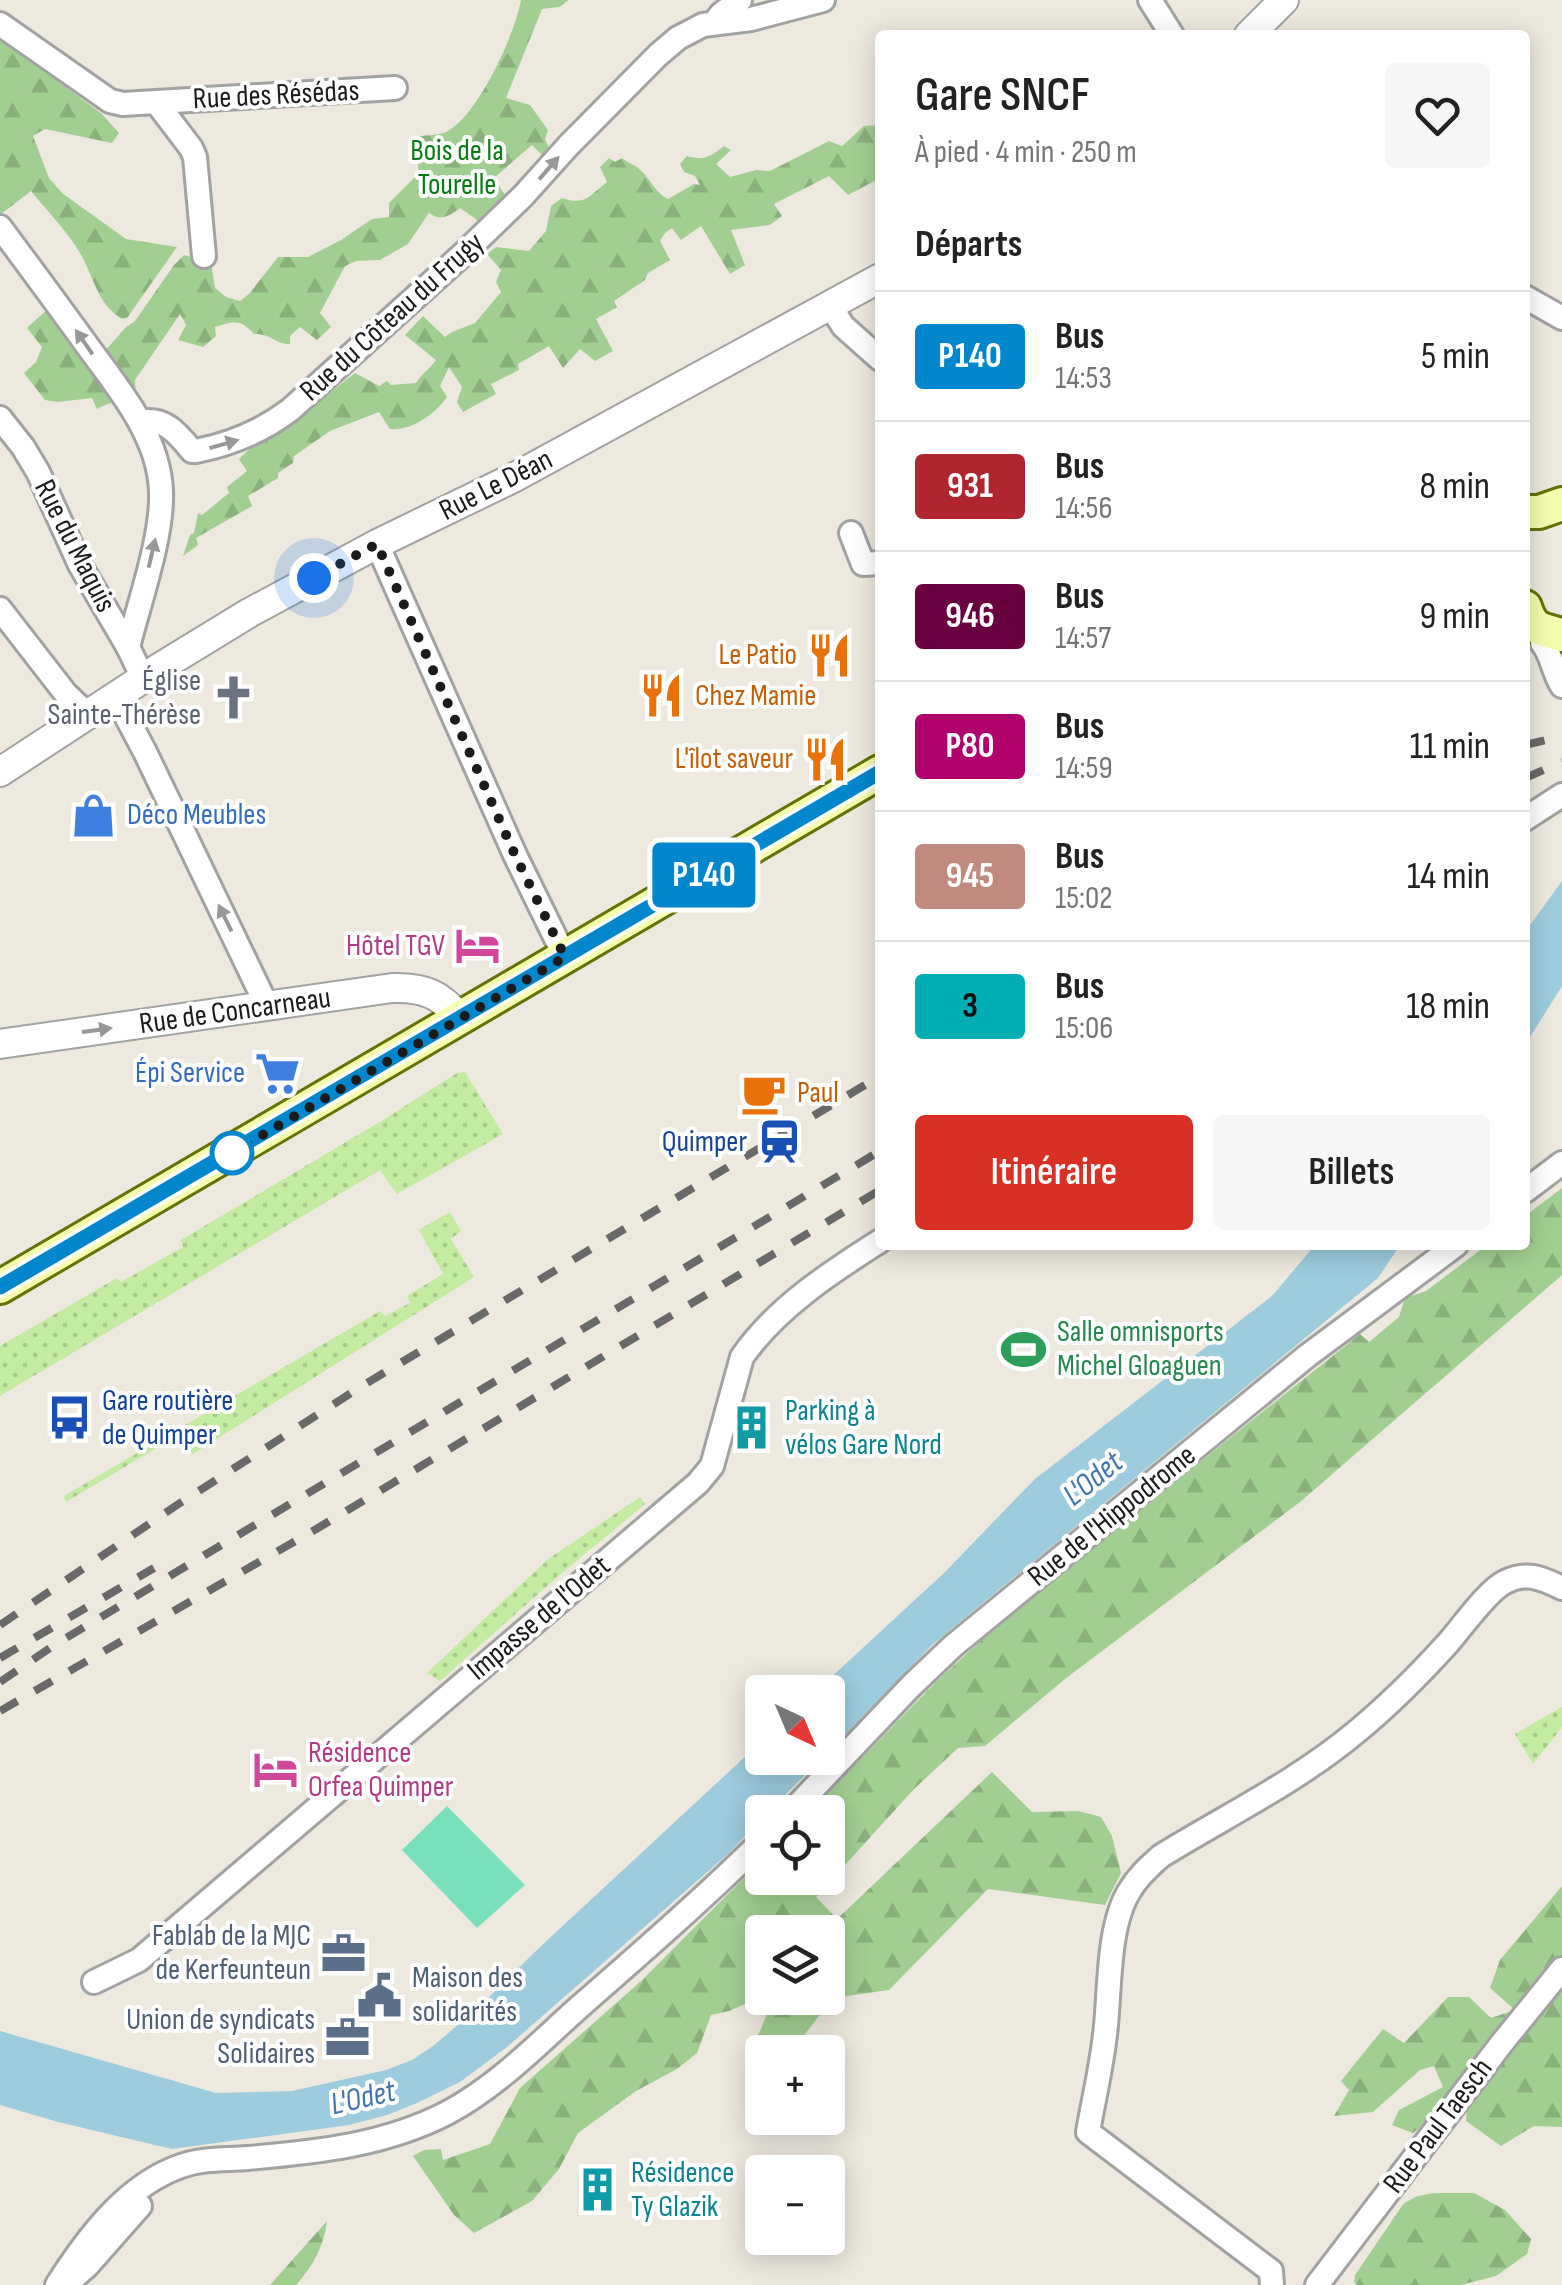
<!DOCTYPE html>
<html lang="fr">
<meta charset="utf-8">
<style>
:root{--surface:#fff;--page:#f6f6f6;--text:#222;--muted:#767676;--line:#e0e0e0;--accent:#d93025}
body{margin:0;font-family:"Sofia Sans Condensed",sans-serif;background:var(--page);color:var(--text);height:100vh;display:flex;flex-direction:column;font-size:38px;white-space:nowrap}
*{box-sizing:border-box;margin:0}
p{font-size:32px;color:var(--muted)}
.icon{flex:none;width:55px;height:55px;fill:none;stroke:currentColor;stroke-width:2;stroke-linecap:round;stroke-linejoin:round}
.map{position:relative;flex:1;overflow:hidden}
.panel{position:absolute;left:875px;top:30px;width:655px;height:1220px;display:flex;flex-direction:column;background:var(--surface);border-radius:10px;box-shadow:0 5px 25px #0003}
.panel>*{flex:none}
.badge{padding:0 20px;border-radius:8px;font-size:35px;line-height:65px}
.needle{width:65px;rotate:136deg}
.fabs{position:absolute;left:745px;top:1675px;display:grid;gap:20px}
.fabs a{display:grid;place-items:center;width:100px;height:100px;border-radius:10px;background:var(--surface);box-shadow:0 5px 25px #0003;font-size:50px}
.you{position:absolute;width:50px;height:50px;margin:-25px;border:8px solid #fff;border-radius:50%;background:#1a73e8;box-shadow:0 0 0 15px #1a73e833}
.map>.badge{position:absolute;translate:-50% -50%;box-shadow:0 0 0 5px #fff}
h2{padding:0 40px;font-size:38px;line-height:90px}
.round{display:grid;place-items:center;flex:none;width:105px;height:105px;border-radius:10px;background:var(--page)}
.head{display:flex;align-items:center;justify-content:space-between;height:170px;padding:0 40px}
h1{font-size:48px;font-weight:600;line-height:75px}
.primary-button{display:flex;gap:20px;margin-top:auto;padding:20px 40px}
.primary-button a{flex:1;height:115px;border-radius:10px;background:var(--accent);color:#fff;font-size:40px;font-weight:600;line-height:115px;text-align:center}
.primary-button a+a{background:var(--page);color:var(--text)}
ul{padding:0;list-style:none}
li{display:flex;align-items:center;gap:30px;height:130px;padding:0 40px;border-top:2px solid var(--line)}
li div{flex:1}
li b{display:block;font-size:38px}
li em{font-style:normal}
li .badge{min-width:110px;font-weight:700;text-align:center}
.map>svg:first-child{display:block}
.grass{fill:url(#grass-dots)}
.forest{fill:url(#forest-firs)}
.pitch{fill:#78e1bc}
.water{fill:#9dccde}
.lines{fill:none;stroke-linecap:round;stroke-linejoin:round}
.minor-casing{stroke:#a2a2a2;stroke-width:28}
.tertiary-casing{stroke:#a2a2a2;stroke-width:32}
.secondary-casing{stroke:#627300;stroke-width:38}
.minor{stroke:#fff;stroke-width:22}
.tertiary{stroke:#fff;stroke-width:28}
.secondary{stroke:#f5fcae;stroke-width:32}
.rail{stroke:#696969;stroke-width:8;stroke-dasharray:20 20;stroke-linecap:butt}
.oneway{fill:#989898}
.line-casing{stroke:#fff;stroke-width:22}
.line{stroke:#0086cd;stroke-width:15}
.walk{stroke:#1b1b1b;stroke-width:10;stroke-dasharray:0 18}
.stop-dot{fill:#fff;stroke:#0086cd;stroke-width:5}
.labels{text-anchor:middle;dominant-baseline:central;stroke-width:8;stroke-linejoin:round;paint-order:stroke}
.street-label{font-size:30px;fill:#1b1b1b;stroke:#fff}
.park-label{font-size:30px;fill:#067b14;stroke:#fff}
.food-label{font-size:30px;fill:#c56008;stroke:#fff;text-anchor:end}
.worship-label{font-size:30px;fill:#5b616d;stroke:#fff;text-anchor:end}
.shop-label{font-size:30px;fill:#366cbe;stroke:#fff;text-anchor:start}
.hotel-label{font-size:30px;fill:#b23c85;stroke:#fff;text-anchor:end}
.transit-label{font-size:30px;fill:#164399;stroke:#fff;text-anchor:end}
.leisure-label{font-size:30px;fill:#27864d;stroke:#fff;text-anchor:start}
.culture-label{font-size:30px;fill:#0d838f;stroke:#fff;text-anchor:start}
.service-label{font-size:30px;fill:#4e5e75;stroke:#fff;text-anchor:end}
.water-label{font-size:32px;font-style:italic;fill:#4475ad;stroke:#fff}
</style>
<div class="map">
<svg width="1562" height="2285" viewBox="0 0 1562 2285">
<defs>
<pattern id="grass-dots" width="8" height="8" patternUnits="userSpaceOnUse" patternTransform="scale(2.5)"><rect width="8" height="8" fill="#c3eba1"/><path d="M2 2h.1M6 6h.1" fill="none" stroke="#a7c98a" stroke-width="1.8" stroke-linecap="round"/></pattern>
<pattern id="forest-firs" width="22" height="20" patternUnits="userSpaceOnUse" patternTransform="scale(2.5)"><rect width="22" height="20" fill="#a1cf91"/><path d="M5 1l3.5 6h-7zM16 11l3.5 6h-7z" fill="#8ab17c"/></pattern>
</defs>
<rect width="100%" height="100%" fill="#ede9df"/>
<g class="grass">
<polygon points="465,1072 503,1134 397,1194 380,1170 0,1396 0,1346 117,1278 121,1282 183,1247 181,1240 383,1120 457,1073"/>
<polygon points="450,1212 461,1231 451,1239 474,1277 193,1454 180,1434 66,1502 64,1496 380,1311 385,1316 410,1303 407,1296 443,1274 419,1230"/>
<polygon points="640,1497 645,1504 556,1578 440,1681 427,1673 547,1560"/>
<polygon points="1562,1707 1562,1727 1533,1764 1515,1734"/>
</g>
<g class="forest">
<path d="M521,0H569L559,7L542,9L506,98L530,105L548,130L545,139L549,148L544,157L532,145L494,178L507,198L483,224L460,208C449,216 441,222 429,213L408,244L380,260L356,261L345,266L320,313L331,327L317,340L300,327L290,336V344C274,344 273,334 254,334C241,319 234,321 215,327L216,336L203,347L178,340L186,325L180,314L135,380L136,397C124,401 105,403 97,409L92,398L58,402L45,400L24,373L36,362L42,347L27,328L50,307L104,352L126,327L135,321L174,265L184,255L211,263L215,288L226,297L240,301L249,294L278,257H308L341,240L372,219L389,217V203L419,173L414,137C423,135 437,136 446,132C478,116 515,34 521,0Z"/>
<path d="M0,38L102,114L119,133L112,143L45,129L33,136L49,178L62,193L126,239L177,247L127,318L122,319C97,304 94,277 80,253C67,231 47,211 31,191L0,215Z"/>
<path d="M880,125V178L848,195L829,176L774,204L782,216L770,225L731,230L745,265L730,274L701,226L681,240L672,228L665,233L660,241L670,260L648,273L645,280L614,301L617,307L596,319L613,351L595,361L580,349L563,368L549,346L518,364L519,370L491,384L496,394L463,412L457,402L462,387L449,367L440,386L447,397C435,414 412,431 390,429L379,412L330,431L294,456L293,463L278,473V478L248,496L252,506L196,538L198,545L183,556L190,535L194,533L198,513L202,515L229,493L227,487L247,471L239,459L257,442L298,418L355,373L379,386L387,381L391,385L416,383C423,372 430,369 436,360L405,335L423,316L445,337L452,332L475,323L501,292L496,282L501,270L487,254L496,247L529,251L546,231L551,206L562,198C585,206 589,196 607,182L600,167L609,158L615,162L622,158C627,162 632,164 637,167C650,177 654,192 668,199L694,184L700,185L695,176L684,172L680,164L687,156C704,161 710,157 724,146L731,150L716,164L730,177L756,170L770,171L829,141L842,146L864,126Z"/>
<polygon points="1562,1188 1562,1275 1300,1502 1065,1679 985,1746 958,1748 914,1789 816,1897 837,1919 992,1772 1032,1812 1078,1811 1101,1817 1112,1836 1121,1873 1105,1905 988,1889 889,1990 833,1998 791,2052 762,2052 762,2080 750,2069 756,2040 774,1998 828,1998 828,1932 762,1932 762,1997 729,2011 711,2015 697,2053 677,2069 636,2091 578,2133 559,2169 532,2201 474,2233 454,2215 413,2156 424,2150 441,2149 443,2160 490,2144 520,2088 640,1982 762,1860 762,1878 828,1878 828,1812 809,1812 936,1682 1011,1613 1360,1334 1369,1342 1399,1317 1405,1298 1426,1291 1487,1245 1525,1245 1525,1216"/>
<polygon points="1562,1886 1562,2127 1534,2126 1501,2146 1466,2121 1467,2109 1443,2110 1413,2133 1392,2125 1399,2110 1443,2087 1434,2066 1420,2070 1373,2112 1334,2116 1349,2090 1341,2081 1383,2029 1404,2043 1448,1997 1469,1997 1491,2018 1515,2010 1490,1988 1500,1960"/>
<polygon points="1434,2193 1474,2193 1505,2210 1531,2239 1527,2254 1496,2276 1461,2285 1357,2285 1354,2282 1355,2275 1404,2203 1418,2196"/>
<path d="M327,2221C324,2246 313,2266 296,2285H270Z"/>
</g>
<polygon class="pitch" points="447,1806 525,1885 477,1928 402,1850"/>
<g class="water">
<polygon points="1562,881 1562,986 1525,1045 1525,932"/>
<polygon points="1315,1245 1400,1245 1378,1278 933,1644 828,1752 828,1692 815,1692 943,1574 1035,1479 1272,1296"/>
<polygon points="762,1741 762,1758 822,1758 768,1812 762,1812 762,1818 729,1853 507,2047 460,2082 417,2103 387,2115 349,2125 172,2149 58,2122 0,2105 0,2031 216,2093 292,2091 386,2070 412,2060 433,2046 478,2008 540,1947"/>
</g>
<g class="lines">
<defs>
<g id="minor">
<polyline points="1150,0 1172,35"/>
<polyline points="714,23 721,14 740,0"/>
<polyline points="0,24 110,101 123,104 156,102 191,148 195,157 204,256"/>
<polyline points="156,102 395,88"/>
<path d="M0,227C29,266 58,305 86,344C117,387 159,435 161,491C163,536 139,603 128,647"/>
<polyline points="1525,297 1562,318"/>
<polyline points="830,305 843,326 880,359"/>
<polyline points="0,418 23,447 38,472 80,565 128,647 143,678"/>
<path d="M140,422C165,417 177,433 192,451H196C231,444 261,432 290,410L461,256L523,196L568,146L658,55L678,38L703,25L751,19L823,0"/>
<polyline points="851,533 863,564 880,563"/>
<polyline points="377,544 515,855 565,957"/>
<polyline points="0,609 66,694 88,715"/>
<path d="M1542,631V643C1552,654 1553,673 1562,686"/>
<polyline points="116,697 145,752 267,1006"/>
<polyline points="1525,819 1562,795"/>
<polyline points="1525,1191 1562,1163"/>
<polyline points="791,1812 911,1686 953,1646 1307,1356 1456,1245"/>
<path d="M94,1982L139,1960L698,1483L712,1466L742,1357C776,1308 831,1272 880,1241"/>
<polyline points="70,2281 87,2266 140,2206"/>
<path d="M57,2285C87,2238 126,2185 181,2166C203,2158 226,2160 248,2158C317,2152 385,2145 447,2113C496,2087 536,2046 577,2009C640,1954 703,1899 762,1841"/>
<path d="M1272,2285L1271,2271L1088,2132C1094,2097 1103,2061 1106,2025C1110,1986 1108,1924 1130,1890C1138,1876 1150,1866 1161,1856C1226,1816 1296,1782 1355,1733C1388,1706 1419,1675 1448,1643C1462,1627 1488,1590 1505,1582C1526,1571 1542,1578 1562,1588"/>
<polyline points="1317,2285 1502,2043 1562,1969"/>
</g>
<g id="tertiary">
<polyline points="1249,35 1284,0"/>
<polyline points="0,772 159,668 249,613 377,544 515,477 880,278"/>
<path d="M0,1044L392,988C424,987 440,994 460,1018"/>
</g>
<g id="secondary">
<polyline points="1525,512 1539,512 1562,504"/>
<path d="M1525,607C1533,631 1541,629 1562,635"/>
<polyline points="0,1287 880,772"/>
</g>
</defs>
<use href="#minor" class="minor-casing"/>
<use href="#tertiary" class="tertiary-casing"/>
<use href="#secondary" class="secondary-casing"/>
<use href="#minor" class="minor"/>
<use href="#tertiary" class="tertiary"/>
<use href="#secondary" class="secondary"/>
<g class="rail">
<polyline points="1525,745 1562,736"/>
<polyline points="1525,778 1562,762"/>
<polyline points="0,1625 177,1505 362,1386 880,1076"/>
<polyline points="0,1658 154,1568"/>
<polyline points="0,1682 56,1644 880,1151"/>
<polyline points="0,1711 318,1528 880,1190"/>
</g>
</g>
<defs><path id="oneway-solid" d="M-6-.8H1V-3.2L6.5 0L1 3.2V.8H-6Z" transform="scale(2.5)"/></defs>
<g class="oneway">
<use href="#oneway-solid" transform="translate(549 168) rotate(-49)"/>
<use href="#oneway-solid" transform="translate(84 342) rotate(-125)"/>
<use href="#oneway-solid" transform="translate(224 444) rotate(-16)"/>
<use href="#oneway-solid" transform="translate(152 553) rotate(-77)"/>
<use href="#oneway-solid" transform="translate(225 918) rotate(-116)"/>
<use href="#oneway-solid" transform="translate(97 1030) rotate(-8)"/>
</g>
<g class="lines">
<defs>
<polyline id="line" points="0,1287 880,772"/>
</defs>
<use href="#line" class="line-casing"/>
<use href="#line" class="line"/>
<polyline class="walk" points="232,1153 565,957 515,855 377,544 314,578"/>
</g>
<defs>
<symbol id="restaurant-bare" viewBox="-9 -9 18 18"><path d="M-5-6h1v4h1v-4h1v4h1v-4h1v5L-1.5 .5V6h-2V.5L-5-1ZM5-6V6H3V1.5H1.5Q1.5-4 5-6Z" fill="#e8710a" stroke="#fff" stroke-width="2.5" paint-order="stroke"/></symbol>
<symbol id="church-bare" viewBox="-9 -9 18 18"><path d="M-1.2-6h2.4v3.5h3.3v2.4h-3.3V6h-2.4V-.1h-3.3v-2.4h3.3Z" fill="#6b7280" stroke="#fff" stroke-width="2.5" paint-order="stroke"/></symbol>
<symbol id="shop-bare" viewBox="-9 -9 18 18"><path d="M-5-2.5h2.3a2.7 3.5 0 0 1 5.4 0H5L5.5 6h-11ZM-1.5-2.5h3a1.5 2.3 0 0 0-3 0Z" fill="#3f7fe0" stroke="#fff" stroke-width="2.5" paint-order="stroke"/></symbol>
<symbol id="hotel-bare" viewBox="-9 -9 18 18"><path d="M-6-4.5h1.5V1H6V5H4.5V3h-9V5H-6ZM-4 0a1.8 1.8 0 1 1 3.6 0ZM.5 0V-2.5h3Q6-2.5 6 0Z" fill="#d1479c" stroke="#fff" stroke-width="2.5" paint-order="stroke"/></symbol>
<symbol id="supermarket-bare" viewBox="-9 -9 18 18"><path d="M-6-5.5h2.5l.6 2H6L4.5 2H-2.5L-4.4-4H-6ZM-1.5 3.2a1.3 1.3 0 1 0 .1 0ZM3 3.2a1.3 1.3 0 1 0 .1 0Z" fill="#3f7fe0" stroke="#fff" stroke-width="2.5" paint-order="stroke"/></symbol>
<symbol id="cafe-bare" viewBox="-9 -9 18 18"><path d="M-5.5-4.5H6V0H3Q3 3.5 0 3.5H-2.5Q-5.5 3.5-5.5 0ZM3-3.2v2h1.7v-2ZM-6 4.5H4V6H-6Z" fill="#e8710a" stroke="#fff" stroke-width="2.5" paint-order="stroke"/></symbol>
<symbol id="station-bare" viewBox="-9 -9 18 18"><path d="M-3-6H3Q5-6 5-4V2Q5 4 3 4L4.5 6H3L1.5 4h-3L-3 6H-4.5L-3 4Q-5 4-5 2V-4Q-5-6-3-6ZM-3.5-4v3h7v-3ZM-3.5 1v1.5H-2V1ZM2 1v1.5H3.5V1Z" fill="#1a4fb4" stroke="#fff" stroke-width="2.5" paint-order="stroke"/></symbol>
<symbol id="stadium-bare" viewBox="-9 -9 18 18"><path d="M0-5a6.5 5 0 1 0 0 10a6.5 5 0 1 0 0-10ZM-3.5-1.8h7v3.6h-7Z" fill="#2e9e5b" stroke="#fff" stroke-width="2.5" paint-order="stroke"/></symbol>
<symbol id="bus-bare" viewBox="-9 -9 18 18"><path d="M-5-6H5V4H4V6H2V4H-2V6H-4V4H-5ZM-3.5-4V0h7V-4ZM-3.5 1.2v1.5H-2V1.2ZM2 1.2v1.5H3.5V1.2Z" fill="#1a4fb4" stroke="#fff" stroke-width="2.5" paint-order="stroke"/></symbol>
<symbol id="building-bare" viewBox="-9 -9 18 18"><path d="M-4-6H4V6H1V3H-1V6H-4ZM-2.5-4.3h1.7v1.8h-1.7ZM.8-4.3h1.7v1.8H.8ZM-2.5-1h1.7V.8h-1.7ZM.8-1h1.7V.8H.8Z" fill="#0f9aa8" stroke="#fff" stroke-width="2.5" paint-order="stroke"/></symbol>
<symbol id="office-bare" viewBox="-9 -9 18 18"><path d="M-6-3h4V-5.5h4V-3h4V5H-6ZM-1-4.5V-3h2v-1.5ZM-6 0V1H6V0Z" fill="#5c6f8a" stroke="#fff" stroke-width="2.5" paint-order="stroke"/></symbol>
<symbol id="civic-bare" viewBox="-9 -9 18 18"><path d="M-.6-6.5H3V-4.5H.6V-3L4-1V1h2V6H-6V1h2V-1L-.6-3ZM-1.2 2.5V6h2.4V2.5Z" fill="#5c6f8a" stroke="#fff" stroke-width="2.5" paint-order="stroke"/></symbol>
</defs>
<g fill-rule="evenodd">
<use href="#restaurant-bare" x="798" y="624" width="63" height="63"/>
<use href="#restaurant-bare" x="630" y="664" width="63" height="63"/>
<use href="#church-bare" x="202" y="666" width="63" height="63"/>
<use href="#restaurant-bare" x="794" y="728" width="63" height="63"/>
<use href="#shop-bare" x="62" y="784" width="63" height="63"/>
<use href="#hotel-bare" x="446" y="914" width="63" height="63"/>
<use href="#supermarket-bare" x="246" y="1042" width="63" height="63"/>
<use href="#cafe-bare" x="732" y="1062" width="63" height="63"/>
<use href="#station-bare" x="748" y="1110" width="63" height="63"/>
<use href="#stadium-bare" x="992" y="1318" width="63" height="63"/>
<use href="#bus-bare" x="38" y="1386" width="63" height="63"/>
<use href="#building-bare" x="720" y="1396" width="63" height="63"/>
<use href="#hotel-bare" x="244" y="1738" width="63" height="63"/>
<use href="#office-bare" x="312" y="1922" width="63" height="63"/>
<use href="#civic-bare" x="348" y="1964" width="63" height="63"/>
<use href="#office-bare" x="316" y="2006" width="63" height="63"/>
<use href="#building-bare" x="566" y="2158" width="63" height="63"/>
</g>
<circle class="stop-dot" cx="232" cy="1153" r="20"/>
<g class="labels">
<g class="street-label">
<text transform="translate(276 95) rotate(-3)">Rue des Résédas</text>
<text transform="translate(392 317) rotate(-42)">Rue du Côteau du Frugy</text>
<text transform="translate(496 485) rotate(-27)">Rue Le Déan</text>
<text transform="translate(75 546) rotate(63)">Rue du Maquis</text>
<text transform="translate(235 1011) rotate(-8)">Rue de Concarneau</text>
<text transform="translate(1112 1516) rotate(-39)">Rue de l'Hippodrome</text>
<text transform="translate(539 1618) rotate(-40)">Impasse de l'Odet</text>
<text transform="translate(1438 2126) rotate(-53)">Rue Paul Taesch</text>
</g>
<g class="park-label">
<text x="457" y="151">Bois de la<tspan x="457" dy="34">Tourelle</tspan></text>
</g>
<g class="food-label">
<text x="797" y="655">Le Patio</text>
<text x="695" y="696" text-anchor="start">Chez Mamie</text>
<text x="793" y="759">L'îlot saveur</text>
<text x="797" y="1093" text-anchor="start">Paul</text>
</g>
<g class="worship-label">
<text x="201" y="681">Église<tspan x="201" dy="34">Sainte-Thérèse</tspan></text>
</g>
<g class="shop-label">
<text x="127" y="815">Déco Meubles</text>
<text x="245" y="1073" text-anchor="end">Épi Service</text>
</g>
<g class="hotel-label">
<text x="445" y="946">Hôtel TGV</text>
<text x="308" y="1753" text-anchor="start">Résidence<tspan x="308" dy="34">Orfea Quimper</tspan></text>
</g>
<g class="transit-label">
<text x="747" y="1142">Quimper</text>
<text x="102" y="1401" text-anchor="start">Gare routière<tspan x="102" dy="34">de Quimper</tspan></text>
</g>
<g class="leisure-label">
<text x="1057" y="1332">Salle omnisports<tspan x="1057" dy="34">Michel Gloaguen</tspan></text>
</g>
<g class="culture-label">
<text x="785" y="1411">Parking à<tspan x="785" dy="34">vélos Gare Nord</tspan></text>
<text x="631" y="2173">Résidence<tspan x="631" dy="34">Ty Glazik</tspan></text>
</g>
<g class="service-label">
<text x="311" y="1936">Fablab de la MJC<tspan x="311" dy="34">de Kerfeunteun</tspan></text>
<text x="412" y="1978" text-anchor="start">Maison des<tspan x="412" dy="34">solidarités</tspan></text>
<text x="315" y="2020">Union de syndicats<tspan x="315" dy="34">Solidaires</tspan></text>
</g>
<g class="water-label">
<text transform="translate(1093 1479) rotate(-39)">L'Odet</text>
<text transform="translate(363 2098) rotate(-13)">L'Odet</text>
</g>
</g>
</svg>
<div class="fabs">
<a><svg class="needle" viewBox="-14 -14 28 28"><path d="M0-13l5 13h-10z" fill="#e53935"/><path d="M0 13l5-13h-10z" fill="#767676"/></svg></a>
<a><svg class="icon" aria-label="locate" viewBox="0 0 24 24"><circle cx="12" cy="12" r="6"/><path d="M12 2v4M12 18v4M2 12h4M18 12h4"/></svg></a>
<a><svg class="icon" aria-label="layers" viewBox="0 0 24 24"><path d="M12 4l9 5-9 5-9-5zM3 14l9 5 9-5"/></svg></a>
<a>+</a>
<a>−</a>
</div>
<div class="you" style="left:314px;top:578px"></div>
<b class="badge" style="left:704px;top:875px;background:#0086cd;color:#fff">P140</b>
<section class="panel">
<div class="head"><div><h1>Gare SNCF</h1><p>À pied · 4 min · 250 m</p></div><a class="round"><svg class="icon" aria-label="heart" viewBox="0 0 24 24"><path d="M12 20l-8-8c-3-5 5-10 8-4 3-6 11-1 8 4z"/></svg></a></div>
<h2>Départs</h2>
<ul>
<li><span class="badge" style="background:#0086cd;color:#fff">P140</span><div><b>Bus</b><p>14:53</p></div><em>5 min</em></li>
<li><span class="badge" style="background:#b0252e;color:#fff">931</span><div><b>Bus</b><p>14:56</p></div><em>8 min</em></li>
<li><span class="badge" style="background:#69003f;color:#fff">946</span><div><b>Bus</b><p>14:57</p></div><em>9 min</em></li>
<li><span class="badge" style="background:#b1016c;color:#fff">P80</span><div><b>Bus</b><p>14:59</p></div><em>11 min</em></li>
<li><span class="badge" style="background:#c18a7e;color:#fff">945</span><div><b>Bus</b><p>15:02</p></div><em>14 min</em></li>
<li><span class="badge" style="background:#00aeb3;color:#111">3</span><div><b>Bus</b><p>15:06</p></div><em>18 min</em></li>
</ul>
<div class="primary-button"><a>Itinéraire</a><a>Billets</a></div>
</section>
</div>
